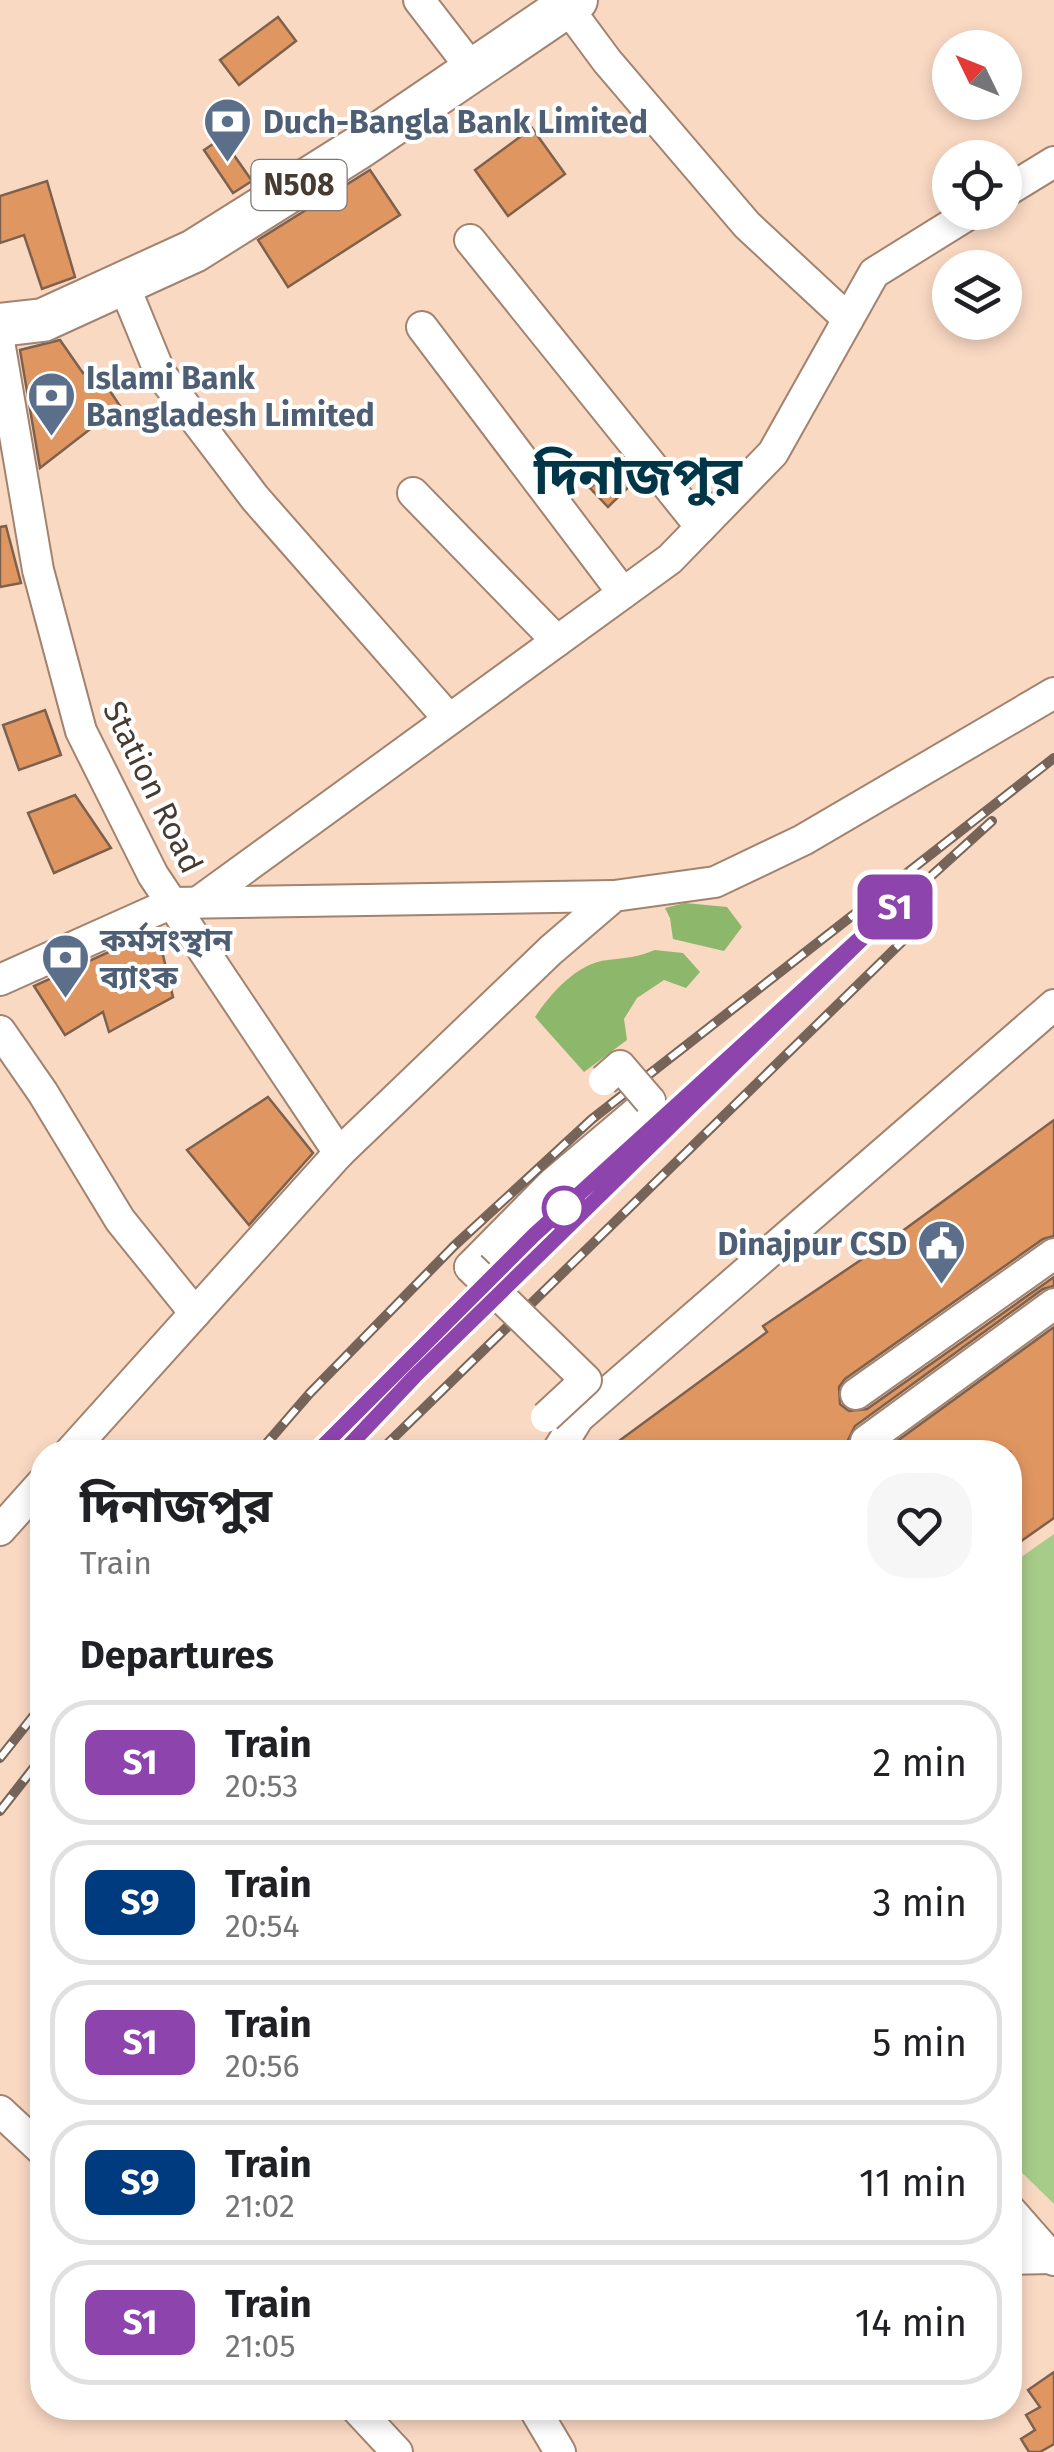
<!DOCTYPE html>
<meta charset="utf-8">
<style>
:root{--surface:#fff;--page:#f6f6f6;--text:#202124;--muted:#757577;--line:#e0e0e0}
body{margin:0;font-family:"Fira Sans","Noto Sans Bengali",sans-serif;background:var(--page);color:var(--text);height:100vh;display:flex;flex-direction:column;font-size:38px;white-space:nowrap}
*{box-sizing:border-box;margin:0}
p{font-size:32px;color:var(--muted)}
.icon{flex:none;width:55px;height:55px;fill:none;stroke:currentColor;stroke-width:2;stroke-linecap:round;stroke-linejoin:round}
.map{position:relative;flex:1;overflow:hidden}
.panel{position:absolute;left:30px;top:1440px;width:992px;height:980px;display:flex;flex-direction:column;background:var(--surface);border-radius:40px;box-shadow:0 5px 15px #0003}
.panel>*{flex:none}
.badge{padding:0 20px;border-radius:15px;font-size:35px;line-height:65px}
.needle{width:65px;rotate:313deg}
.buttons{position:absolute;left:932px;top:30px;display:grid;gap:20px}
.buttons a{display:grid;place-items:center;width:90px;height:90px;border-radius:50%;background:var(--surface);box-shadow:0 5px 15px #0003;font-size:50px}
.map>.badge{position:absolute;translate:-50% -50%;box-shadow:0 0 0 5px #fff}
h2{padding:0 50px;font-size:38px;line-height:90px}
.round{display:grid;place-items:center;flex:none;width:105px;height:105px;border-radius:40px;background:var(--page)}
.head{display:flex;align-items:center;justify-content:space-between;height:170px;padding:0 50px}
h1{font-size:48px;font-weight:700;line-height:75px}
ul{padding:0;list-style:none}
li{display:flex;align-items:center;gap:30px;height:125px;margin:0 20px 15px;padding:0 30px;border:5px solid var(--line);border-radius:40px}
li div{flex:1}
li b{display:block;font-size:38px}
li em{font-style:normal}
li .badge{min-width:110px;font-weight:700;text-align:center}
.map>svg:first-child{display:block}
.green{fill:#a7cc89}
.forest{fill:#8db76b}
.building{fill:#e09661;stroke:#7e614d;stroke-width:2.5}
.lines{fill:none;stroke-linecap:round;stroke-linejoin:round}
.minor-casing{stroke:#a1836f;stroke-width:34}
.highway-casing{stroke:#a1836f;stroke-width:46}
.minor{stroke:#fff;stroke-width:30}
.highway{stroke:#fff;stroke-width:42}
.rail-casing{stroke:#776458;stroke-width:10}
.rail{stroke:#fff;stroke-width:6;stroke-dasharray:19;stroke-linecap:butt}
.minor-bridge-casing{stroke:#a1836f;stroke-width:34;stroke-linecap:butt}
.minor-bridge{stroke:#fff;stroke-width:30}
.line-casing{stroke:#fff;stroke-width:22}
.line{stroke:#8e44ad;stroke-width:15}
.stop-dot{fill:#fff;stroke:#8e44ad;stroke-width:5}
.labels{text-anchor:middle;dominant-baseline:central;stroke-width:8;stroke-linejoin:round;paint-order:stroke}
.shield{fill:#fff;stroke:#7e756f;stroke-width:2.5}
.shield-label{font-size:30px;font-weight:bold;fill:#473a31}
.service-label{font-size:32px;font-weight:bold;fill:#4e5e75;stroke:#fff;text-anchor:start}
.street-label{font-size:32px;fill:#473a31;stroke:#fff}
.town-label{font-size:52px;font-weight:bold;fill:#003647;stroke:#fff}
</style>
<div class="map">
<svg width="1054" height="2452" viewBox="0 0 1054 2452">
<rect width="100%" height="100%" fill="#fad9c3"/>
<polygon class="green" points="1054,1534 1054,2204 1010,2161 1010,1565"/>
<g class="forest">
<polygon points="685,903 727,907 742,927 724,951 673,939 670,918 665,908"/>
<path d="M655,950L683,953L700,972L686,988L664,980L637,998L624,1019L627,1040L584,1072L535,1017C551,993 577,963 608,960C626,958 638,957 655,950Z"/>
</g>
<g class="building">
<polygon points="278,17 296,41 239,85 220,60"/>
<polygon points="532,128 565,174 508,216 475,170"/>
<polygon points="222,138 252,181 233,193 204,150"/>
<polygon points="370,170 400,215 288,287 258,240"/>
<polygon points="47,181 75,277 42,289 24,235 0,243 0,196"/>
<polygon points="60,340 83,373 94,367 120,406 40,468 20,350"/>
<polygon points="622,458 638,478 608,507 590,488"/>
<polygon points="6,526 21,583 0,587 0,527"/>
<polygon points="45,710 61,755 19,770 3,725"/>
<polygon points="75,795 111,848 54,873 28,813"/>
<polygon points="157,930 173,997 109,1032 103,1012 65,1035 34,986"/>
<polygon points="268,1097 313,1153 249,1225 187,1150"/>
<polygon points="1054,1120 1054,1236 1043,1239 845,1379 839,1387 840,1404 849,1411 867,1409 1054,1277 1054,1286 1043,1289 855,1426 847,1442 851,1452 604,1452 767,1332 763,1326 886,1243"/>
<polygon points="1054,1327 1054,1518 1010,1549 1010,1452 882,1452"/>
<polygon points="1054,2372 1054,2444 1040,2452 1029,2452 1021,2439 1035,2430 1026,2415 1040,2407 1028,2390"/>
</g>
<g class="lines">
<defs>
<g id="minor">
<polyline points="419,0 473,70"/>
<polyline points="567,7 607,61 747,225 848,319"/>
<polyline points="1005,192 1054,162"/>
<polyline points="470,240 701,527"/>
<polyline points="123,283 160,373 255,498 449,719"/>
<polyline points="422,327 623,593"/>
<polyline points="0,347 38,570 81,731 153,875 339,1153"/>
<polyline points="413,493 557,641"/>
<polyline points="197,903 670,559 773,453 874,273 972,212"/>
<polyline points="0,980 172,903 614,896"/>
<polyline points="0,1031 43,1093 120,1220 195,1313"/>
<polyline points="470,1267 552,1184 650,1101"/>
<polyline points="856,1394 1054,1254"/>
<polyline points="866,1441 1054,1304"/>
<polyline points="70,1452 339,1153 551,950 614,896 715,882 803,840 1054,693"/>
<polyline points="557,1452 578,1418 1054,1005"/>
<polyline points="0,1530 42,1483"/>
<polyline points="0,2111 42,2150"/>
<polyline points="1010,2210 1054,2260"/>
<polyline points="1010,2259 1053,2258"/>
<polyline points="356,2408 397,2452"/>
<polyline points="534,2408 560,2452"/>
</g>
<polyline id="highway" points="0,325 43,320 194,251 361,146 576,0"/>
</defs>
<use href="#minor" class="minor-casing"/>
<use href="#highway" class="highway-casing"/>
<use href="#minor" class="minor"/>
<use href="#highway" class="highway"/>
<defs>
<g id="rail">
<polyline points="259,1452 310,1393 454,1246 592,1119 1054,758"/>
<polyline points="317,1452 534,1235 992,821"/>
<polyline points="343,1452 415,1377 623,1174"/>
<polyline points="379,1452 911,933"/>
<polyline points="0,1758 42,1705"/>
<polyline points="0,1811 42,1757"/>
</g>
</defs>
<use href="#rail" class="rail-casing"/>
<use href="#rail" class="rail"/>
<defs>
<g id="minor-bridge">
<polyline points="604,1080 620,1066 650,1101"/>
<polyline points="470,1267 586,1380 546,1417"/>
</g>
</defs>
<use href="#minor-bridge" class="minor-bridge-casing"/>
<use href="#minor-bridge" class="minor-bridge"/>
</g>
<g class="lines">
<defs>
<polyline id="line" points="317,1452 534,1235 902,900 415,1376 343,1452"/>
</defs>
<use href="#line" class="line-casing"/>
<use href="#line" class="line"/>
</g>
<defs>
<symbol id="bank-pin" viewBox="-11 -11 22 30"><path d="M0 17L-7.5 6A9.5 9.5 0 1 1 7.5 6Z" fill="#5c6f8a" stroke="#fff"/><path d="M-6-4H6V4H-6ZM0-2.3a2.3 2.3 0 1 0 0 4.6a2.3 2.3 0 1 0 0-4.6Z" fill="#fff"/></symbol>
<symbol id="civic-pin" viewBox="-11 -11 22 30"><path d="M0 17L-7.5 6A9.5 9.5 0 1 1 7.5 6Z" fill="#5c6f8a" stroke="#fff"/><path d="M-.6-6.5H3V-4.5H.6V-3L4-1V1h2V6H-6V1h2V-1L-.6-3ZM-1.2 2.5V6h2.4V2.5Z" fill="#fff"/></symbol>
</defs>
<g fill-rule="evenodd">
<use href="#bank-pin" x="200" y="94" width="55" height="75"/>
<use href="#bank-pin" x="24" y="368" width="55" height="75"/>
<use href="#bank-pin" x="38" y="930" width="55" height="75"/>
<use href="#civic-pin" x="914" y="1216" width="55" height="75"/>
</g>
<circle class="stop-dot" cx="564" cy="1208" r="20"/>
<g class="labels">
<rect class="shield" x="251.5" y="160" width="95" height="50" rx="8"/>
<g class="shield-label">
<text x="299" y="185">N508</text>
</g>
<g class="service-label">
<text x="263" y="122">Duch-Bangla Bank Limited</text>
<text x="86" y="378">Islami Bank<tspan x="86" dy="37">Bangladesh Limited</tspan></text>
<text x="100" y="940">কর্মসংস্থান<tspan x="100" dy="37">ব্যাংক</tspan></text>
<text x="907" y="1244" text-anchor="end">Dinajpur CSD</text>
</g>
<g class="street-label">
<text transform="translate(153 787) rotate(64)">Station Road</text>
</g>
<g class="town-label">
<text x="638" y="476">দিনাজপুর</text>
</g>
</g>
</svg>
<div class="buttons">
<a><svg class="needle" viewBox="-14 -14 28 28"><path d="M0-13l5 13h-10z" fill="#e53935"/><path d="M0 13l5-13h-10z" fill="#757577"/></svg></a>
<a><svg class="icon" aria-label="locate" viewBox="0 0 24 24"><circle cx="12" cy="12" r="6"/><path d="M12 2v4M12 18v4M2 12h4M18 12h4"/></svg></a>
<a><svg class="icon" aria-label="layers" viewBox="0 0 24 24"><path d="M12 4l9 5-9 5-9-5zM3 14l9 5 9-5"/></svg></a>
</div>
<b class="badge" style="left:895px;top:907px;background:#8e44ad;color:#fff">S1</b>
<section class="panel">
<div class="head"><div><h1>দিনাজপুর</h1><p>Train</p></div><a class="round"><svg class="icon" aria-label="heart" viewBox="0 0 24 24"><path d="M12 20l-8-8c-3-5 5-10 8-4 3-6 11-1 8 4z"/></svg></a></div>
<h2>Departures</h2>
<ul>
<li><span class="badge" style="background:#8e44ad;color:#fff">S1</span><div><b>Train</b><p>20:53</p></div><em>2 min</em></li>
<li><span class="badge" style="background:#003b80;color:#fff">S9</span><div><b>Train</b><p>20:54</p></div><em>3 min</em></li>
<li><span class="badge" style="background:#8e44ad;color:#fff">S1</span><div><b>Train</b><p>20:56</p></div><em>5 min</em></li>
<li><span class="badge" style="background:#003b80;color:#fff">S9</span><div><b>Train</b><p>21:02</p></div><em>11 min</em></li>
<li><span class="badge" style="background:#8e44ad;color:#fff">S1</span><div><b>Train</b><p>21:05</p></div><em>14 min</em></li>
</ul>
</section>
</div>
